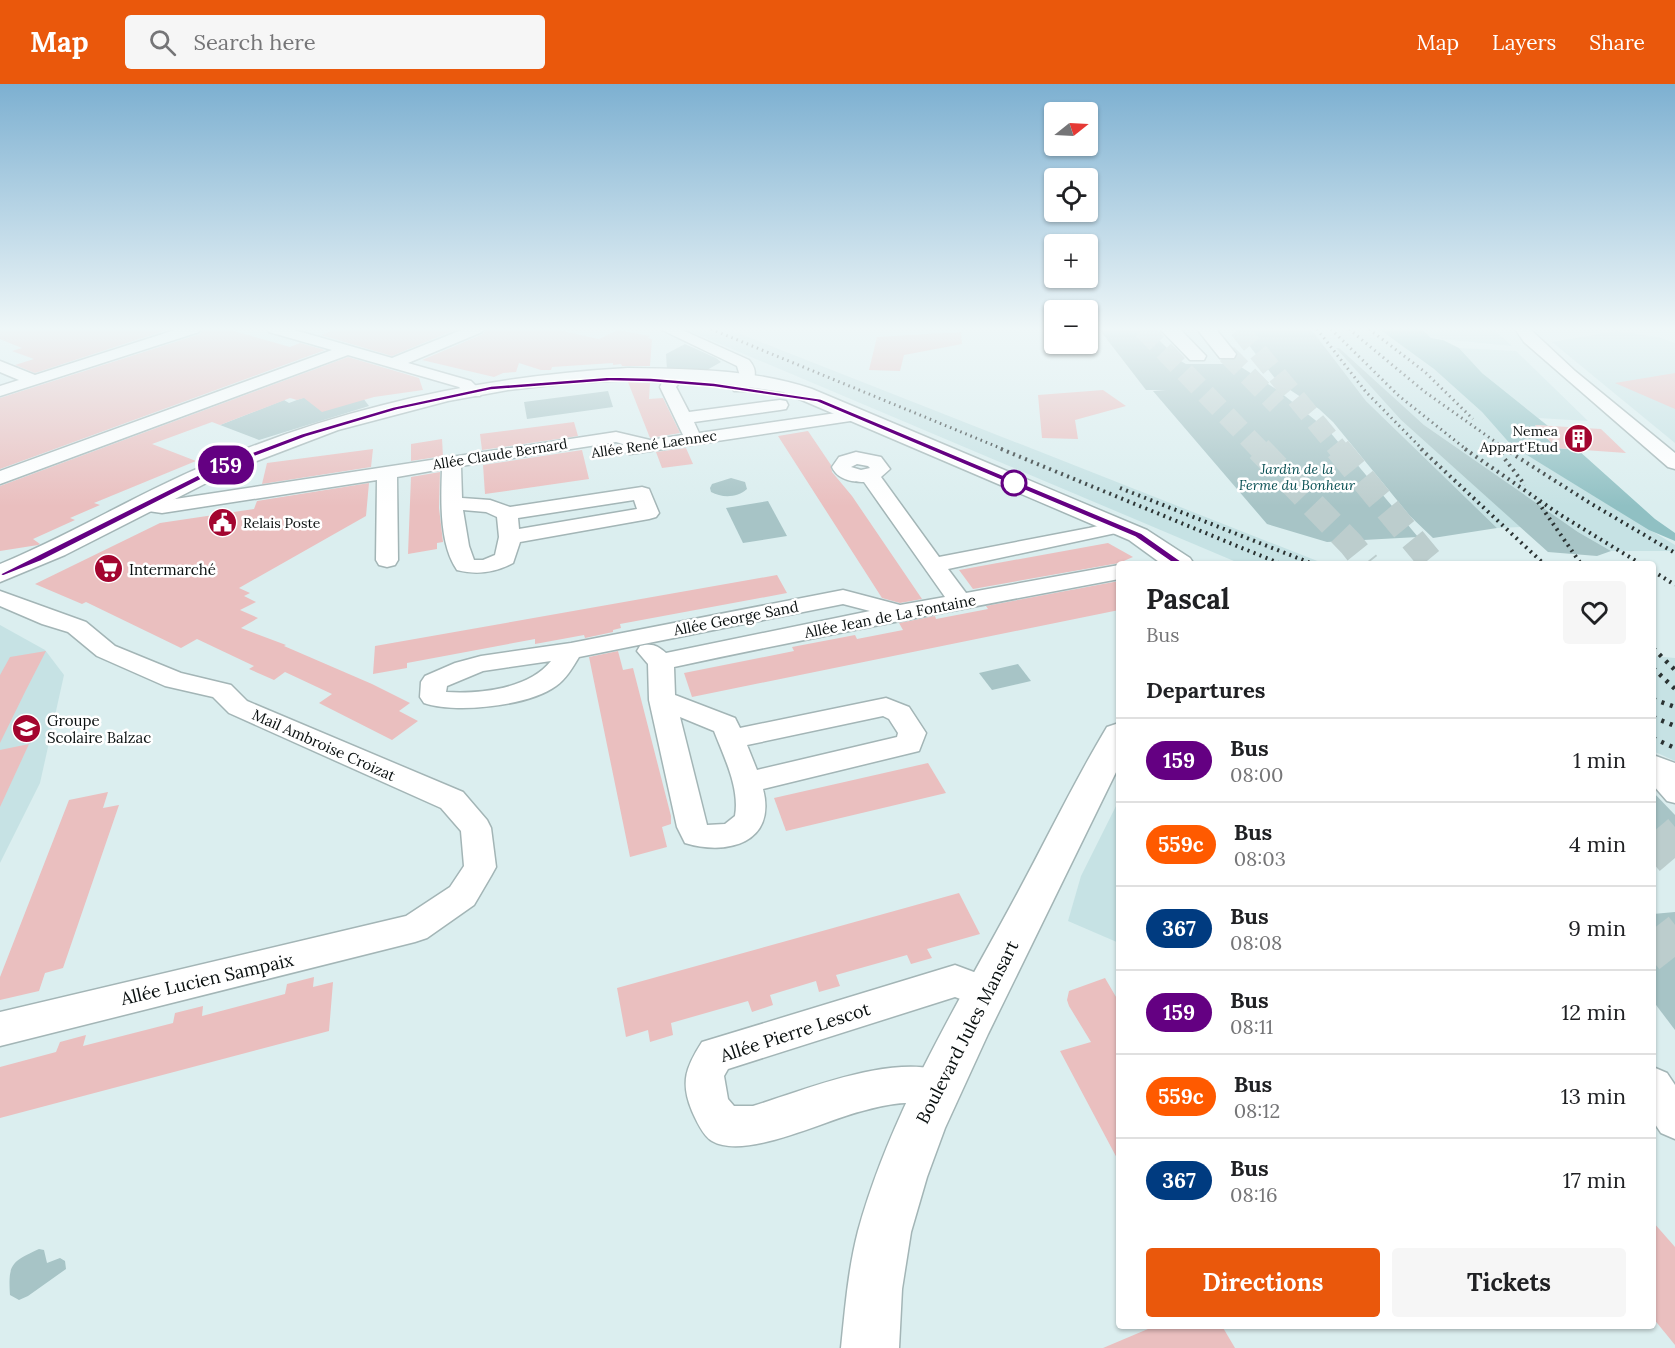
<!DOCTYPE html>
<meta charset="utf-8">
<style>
:root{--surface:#fff;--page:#f6f6f6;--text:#202124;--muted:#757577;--line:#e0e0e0;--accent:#ea580c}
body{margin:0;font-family:Lora,serif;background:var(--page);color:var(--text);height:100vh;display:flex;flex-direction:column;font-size:22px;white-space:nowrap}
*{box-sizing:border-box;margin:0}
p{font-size:20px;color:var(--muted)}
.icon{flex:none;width:33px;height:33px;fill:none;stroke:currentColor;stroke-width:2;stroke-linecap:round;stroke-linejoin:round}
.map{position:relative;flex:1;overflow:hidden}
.panel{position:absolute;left:1116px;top:477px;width:540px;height:768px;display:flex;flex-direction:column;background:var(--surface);border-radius:6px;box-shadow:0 2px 4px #0004}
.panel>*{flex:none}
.badge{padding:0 12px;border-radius:20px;font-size:21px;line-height:39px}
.needle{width:39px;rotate:72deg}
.fabs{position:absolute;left:1044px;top:18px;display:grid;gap:12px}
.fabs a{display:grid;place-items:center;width:54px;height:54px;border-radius:6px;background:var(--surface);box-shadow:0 2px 4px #0004;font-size:30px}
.map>.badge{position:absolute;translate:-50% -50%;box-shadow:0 0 0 3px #fff}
h2{padding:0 30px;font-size:22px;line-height:54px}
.round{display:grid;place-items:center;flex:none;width:63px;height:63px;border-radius:6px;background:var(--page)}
.summary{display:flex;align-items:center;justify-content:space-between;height:102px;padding:0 30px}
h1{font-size:28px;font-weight:700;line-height:45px}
.primary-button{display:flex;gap:12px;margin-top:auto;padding:12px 30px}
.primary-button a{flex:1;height:69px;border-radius:6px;background:var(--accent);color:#fff;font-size:24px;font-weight:700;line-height:69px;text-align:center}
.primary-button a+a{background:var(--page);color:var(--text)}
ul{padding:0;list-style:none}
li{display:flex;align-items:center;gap:18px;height:84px;padding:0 30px;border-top:2px solid var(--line)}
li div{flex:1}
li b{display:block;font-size:22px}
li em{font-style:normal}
li .badge{min-width:66px;font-weight:700;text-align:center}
header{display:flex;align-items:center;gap:36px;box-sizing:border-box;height:84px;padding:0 30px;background:var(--accent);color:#fff}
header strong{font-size:28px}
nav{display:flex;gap:33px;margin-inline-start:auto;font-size:21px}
.search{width:420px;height:54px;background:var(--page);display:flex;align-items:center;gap:15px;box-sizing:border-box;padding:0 21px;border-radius:6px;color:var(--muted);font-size:22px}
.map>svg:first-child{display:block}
.built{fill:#c6e2e4}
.green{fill:#a7c4c6}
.forest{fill:#90c0c3}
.building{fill:#eabfbf}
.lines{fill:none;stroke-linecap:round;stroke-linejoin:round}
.motorway-tunnel-far2{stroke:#bccdcd;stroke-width:20;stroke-dasharray:20 10;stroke-linecap:butt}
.motorway-tunnel-far1{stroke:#bccdcd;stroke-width:26;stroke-dasharray:26 13;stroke-linecap:butt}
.motorway-tunnel{stroke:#bccdcd;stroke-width:40;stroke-dasharray:40 20;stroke-linecap:butt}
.pedestrian-casing{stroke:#a3b5b6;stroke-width:3}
.minor-casing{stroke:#a3b5b6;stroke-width:3}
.tertiary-casing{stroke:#a3b5b6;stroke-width:3}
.motorway-casing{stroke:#a3b5b6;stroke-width:3}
.pedestrian{fill:#fff;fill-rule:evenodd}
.minor{fill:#fff;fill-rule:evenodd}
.tertiary{fill:#fff;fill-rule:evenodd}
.motorway{fill:#fff;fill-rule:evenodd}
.rail-far2{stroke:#2a3232;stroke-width:3;stroke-dasharray:1.5 4;stroke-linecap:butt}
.rail-far1{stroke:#2a3232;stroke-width:4;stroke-dasharray:2 4.5;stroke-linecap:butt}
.rail{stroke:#2a3232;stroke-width:4.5;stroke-dasharray:3 6;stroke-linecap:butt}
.line{fill:#640082;stroke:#fff;stroke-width:1.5}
.stop-dot{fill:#fff;stroke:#640082;stroke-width:3}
.labels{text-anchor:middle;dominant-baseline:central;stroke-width:5;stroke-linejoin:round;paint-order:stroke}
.far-poi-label{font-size:14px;fill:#090f0f;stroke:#fff;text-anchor:end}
.far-street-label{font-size:14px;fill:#090f0f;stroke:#fff}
.far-park-label{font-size:14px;font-style:italic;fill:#0c5256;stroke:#fff}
.poi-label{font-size:15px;fill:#090f0f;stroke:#fff;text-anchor:start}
.street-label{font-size:15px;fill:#090f0f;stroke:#fff}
.near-street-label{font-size:18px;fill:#090f0f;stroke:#fff}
</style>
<header>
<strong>Map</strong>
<div class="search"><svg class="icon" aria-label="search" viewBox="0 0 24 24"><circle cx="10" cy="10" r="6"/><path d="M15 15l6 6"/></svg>Search here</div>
<nav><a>Map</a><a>Layers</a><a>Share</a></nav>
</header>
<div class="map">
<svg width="1675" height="1264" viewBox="0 0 1675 1264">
<rect width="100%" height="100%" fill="#dbeeef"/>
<g class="built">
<polygon points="685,245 728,245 1325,480 1241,480"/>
<polygon points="1311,245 1379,245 1434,285 1482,328 1512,362 1675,461 1675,467 1611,467 1578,448 1424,341 1337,264 1401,336 1521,443 1497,444 1366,317"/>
<polygon points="1422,245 1493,245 1512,262 1431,254"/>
<polygon points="1616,247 1658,253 1675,259 1675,359 1552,258"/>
<polygon points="1459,264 1516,267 1588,337 1538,334 1482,289"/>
<polygon points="0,541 45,566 64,591 40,699 0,779"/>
<polygon points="1653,572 1675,574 1675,677 1653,667"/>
<polygon points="1119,716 1119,859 1068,837 1081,792"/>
</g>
<g class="green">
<polygon points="1099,245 1148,245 1179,276 1186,280 1224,280 1241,283 1276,305 1329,347 1418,453 1327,458 1267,440 1153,307 1166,306 1146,306"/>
<polygon points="1236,245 1311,245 1366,317 1497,444 1433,454 1410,432 1333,338 1319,325 1278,298"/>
<polygon points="685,260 716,274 721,278 707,286 667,286 666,270"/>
<polygon points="1336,264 1339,264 1424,341 1578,448 1611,467 1597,472 1548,468 1401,336"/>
<polygon points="334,302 360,310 369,322 259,356 220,341 284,316 289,319"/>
<polygon points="608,307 613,323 527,335 524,318"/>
<path d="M731,394L745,398L747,405C737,414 722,414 711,408L710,404L712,400Z"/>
<polygon points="768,417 787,452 743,459 726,424"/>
<polygon points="1018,580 1031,597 992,606 979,589"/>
<polygon points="1653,708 1675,731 1675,774 1653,774"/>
<polygon points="1675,828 1675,946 1653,917 1653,830"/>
<path d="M39,1165L44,1166L47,1179L60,1174L65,1177L66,1185L28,1212L19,1216L10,1211C8,1180 11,1178 39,1165Z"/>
</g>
<polygon class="forest" points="1379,245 1422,245 1431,254 1443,256 1459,264 1482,289 1548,342 1535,341 1556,364 1578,366 1655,435 1675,449 1675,457 1649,446 1512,362 1482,328 1434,285"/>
<g class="building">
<polygon points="0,245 170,245 35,289 15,281 34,275 12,267 22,264 0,255"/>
<polygon points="203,245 227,245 290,263 300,259 325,266 0,385 0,314 200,250"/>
<polygon points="336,245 457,245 392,272 321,251"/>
<polygon points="486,245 554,245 599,255 618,246 650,252 648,254 652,255 650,282 622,282 621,280 613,281 613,279 552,283 551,286 541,286 519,279 516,288 503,289 494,293 422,276 483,250"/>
<polygon points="961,248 962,260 904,271 900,287 869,286 877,253"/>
<polygon points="348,273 419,294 423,306 374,313 322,328 304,314 297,316 290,314 220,341 212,338 152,360 196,377 94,419 100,421 70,434 75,436 33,455 40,460 38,461 0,467 0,402"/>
<polygon points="1675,289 1675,325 1615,299"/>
<polygon points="628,298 650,299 649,315 663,314 680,349 650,354"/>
<polygon points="1103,306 1126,322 1075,336 1078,355 1042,354 1038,311"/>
<polygon points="574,338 578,352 482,366 480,350"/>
<polygon points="1535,341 1601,345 1626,369 1556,364"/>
<polygon points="808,347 831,381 832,388 852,412 922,515 900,519 882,514 778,352"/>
<polygon points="442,355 443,372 411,377 411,360"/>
<polygon points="686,364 693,380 662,384 656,368"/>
<polygon points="373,365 371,383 262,400 267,379"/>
<polygon points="582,366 589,395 485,410 483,381"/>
<polygon points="440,388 439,424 443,458 437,459 437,465 408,470 411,393"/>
<polygon points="369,399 366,432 239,504 250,509 244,512 256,518 240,526 258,534 241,544 286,561 284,562 372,600 410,619 399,627 418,637 392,656 319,619 332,610 285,588 274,596 249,585 254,582 197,555 181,564 86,518 82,520 35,500 160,439 254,425 257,417"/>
<polygon points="1108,459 1133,473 1119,479 973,505 959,486"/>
<polygon points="777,491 787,509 620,540 621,544 613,546 613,548 585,554 584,551 535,560 535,555 407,579 407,584 373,590 375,562"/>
<polygon points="1119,497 1119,526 692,613 684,589 794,567 792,563 855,551 857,555 903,546 899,539 935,532 936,535 988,525 986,522"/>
<polygon points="46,567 26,606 0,659 0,591 10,573"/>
<polygon points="618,567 623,586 633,584 671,732 671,740 662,743 667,763 630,773 589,573"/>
<polygon points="29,660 0,723 0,666"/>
<polygon points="928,679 946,709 786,747 774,714"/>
<polygon points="108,708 103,724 119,721 63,884 45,889 39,907 0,916 0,893 69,716"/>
<polygon points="959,809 980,850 927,865 932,874 911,880 907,871 836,891 840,902 819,908 816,897 770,911 773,921 752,928 748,917 671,939 673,951 650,958 648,946 626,953 617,904"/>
<polygon points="314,893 313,903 333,898 329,947 0,1034 0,983 56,968 60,958 86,951 83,962 173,939 175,929 203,922 202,932 285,910 287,900"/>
<polygon points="1105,894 1119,918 1119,1078 1060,967 1091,958 1069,922 1067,916 1069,907"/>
<polygon points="1653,1138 1675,1163 1675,1261 1653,1234"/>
<polygon points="1155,1242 1222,1242 1235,1264 1103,1264"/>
</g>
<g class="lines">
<g class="motorway-tunnel-far2">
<polyline points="1143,245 1260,366"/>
<polyline points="1239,245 1339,366"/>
<polyline points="1227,270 1277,321"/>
</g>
<g class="motorway-tunnel-far1">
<polyline points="1259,365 1351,460 1367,480"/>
<polyline points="1338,365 1433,480"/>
</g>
<g class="motorway-tunnel">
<polyline points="1653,748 1675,774"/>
<polyline points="1653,845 1675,873"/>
</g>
<defs>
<polygon id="pedestrian" points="1653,678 1661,680 1675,696 1675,719 1667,717 1653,701"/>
<g id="minor">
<polygon points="178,245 201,245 199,248 0,312 0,302 19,296 0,288 0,277 35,291"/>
<polygon points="267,245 291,245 392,274 464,245 484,245 482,248 408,279 471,297 482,308 480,312 468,312 459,303 348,271 0,400 0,387 332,266 269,248"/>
<path d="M660,245H680L749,276C759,288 755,296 746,307H734L732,304L740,292L737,282Z"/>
<polygon points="1515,245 1530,245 1575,287 1675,369 1675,385 1668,383 1524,258"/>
<path d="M677,286L685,291L676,303L689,328L780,316L786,317L788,321L786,325L780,326L694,338L699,349L857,326L863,327L866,331L863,335L857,336L630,370L624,368L621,364L623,360L616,358L461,382L462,414L490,416L510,423L642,403L649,405L659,429L656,433L649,435L520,458L513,479C494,489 477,491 457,486C439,460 441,416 442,385L397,393L398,476L395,481L387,483L379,481L376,476L377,396L162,429L134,425L131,421L134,417L141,415L162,417L616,348L650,356L683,351L660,303L664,294ZM634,416L637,425L519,445L518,434ZM463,426L486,428L497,433L499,453L495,471L483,476H474L469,462Z"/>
<path d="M856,368L881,373L890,385L881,393L939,473L1089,444L1098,442L1097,438L1100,434L1107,432L1114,434L1119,445L1116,449L948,485L966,509L1119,481V495C970,523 823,551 674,583L675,611L735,634L740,644L886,614L909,623L926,649L919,667L763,705C777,759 727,772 685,759L677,743L649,616L648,580L637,567L640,562C652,559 657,561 666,569L870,527L843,520L579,573C573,583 566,595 556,602C529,622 455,630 424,619L420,613L421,598L425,592L455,579L481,572L571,559L843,506L900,521L945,513L864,398C851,398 837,395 832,383L839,373ZM857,380L868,382L870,384L861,386L851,383ZM551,577C529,605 480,610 446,608L447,602L483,587ZM883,632L889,635L898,649L897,653L757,686L747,661ZM680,633L714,647C724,673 740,704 735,732L725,740L707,741Z"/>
<polygon points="0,507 86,538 115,562 181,589 231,601 247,617 463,708 487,736 491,744 496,783 491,792 474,821 427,854 415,858 0,962 0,928 406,832 450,803 464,782 461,747 441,724 229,629 213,613 165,602 97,572 68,548 42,540 0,522"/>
<polygon points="1653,671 1675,679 1675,701 1653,693"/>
<path d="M955,881L998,897L1003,908L998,919L985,924L955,913L728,985L724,992L728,1015L734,1022H753C809,1005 896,967 952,990L957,1003L952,1016C936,1023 932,1019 916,1019C901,1018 881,1022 866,1026C829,1034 746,1077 712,1057C703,1052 696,1036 692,1027C680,998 686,983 702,958Z"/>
<polygon points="1653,983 1667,989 1675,1001 1675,1055 1661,1049 1653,1037"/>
</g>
<g id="tertiary">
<path d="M628,284C690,285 753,285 812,305L1147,446L1190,474L1194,480H1162L1129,456L783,308L718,299L628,296L569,299L508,306L448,317L338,346L228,388L65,471L0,498V480C73,450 140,408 213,378C346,322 485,292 628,284Z"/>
<path d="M1119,639V682L988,950L945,1044L927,1093L911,1148L902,1205L899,1264H841C845,1225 848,1186 858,1147C890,1031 953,928 1010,823C1043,763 1072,701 1107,643Z"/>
</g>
<g id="motorway">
<polygon points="1160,245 1180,245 1206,272 1204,276 1190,276"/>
<polygon points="1197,245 1216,245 1236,270 1234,274 1220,274"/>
</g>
</defs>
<use href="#pedestrian" class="pedestrian-casing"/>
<use href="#minor" class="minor-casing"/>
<use href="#tertiary" class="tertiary-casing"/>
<use href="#motorway" class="motorway-casing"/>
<use href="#pedestrian" class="pedestrian"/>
<use href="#minor" class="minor"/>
<use href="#tertiary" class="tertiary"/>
<use href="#motorway" class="motorway"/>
<g class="rail-far2">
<polyline points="711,245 1005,366"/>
<polyline points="1317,245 1366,308 1423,366"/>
<polyline points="1331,245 1399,312 1467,366"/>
<polyline points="1349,245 1425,308 1507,366"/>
<polyline points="1369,245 1425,288 1473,335"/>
<polyline points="1496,363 1498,366"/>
</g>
<g class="rail-far1">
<polyline points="1001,365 1281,480"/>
<polyline points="1421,365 1544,480"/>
<polyline points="1465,365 1559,430 1641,480"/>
<polyline points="1497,365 1525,401"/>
<polyline points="1505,365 1590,419 1675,469"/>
<polyline points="1120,404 1313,480"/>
<polyline points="1538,418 1581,480"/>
<polyline points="1653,487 1675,501"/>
</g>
<g class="rail">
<polyline points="1653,564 1675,586"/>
<polyline points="1653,584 1675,605"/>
<polyline points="1653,615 1675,623"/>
<polyline points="1653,633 1675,642"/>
<polyline points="1653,654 1675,664"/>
</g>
</g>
<linearGradient id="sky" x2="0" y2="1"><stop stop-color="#7db0d1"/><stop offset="0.58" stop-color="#eff7f8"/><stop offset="1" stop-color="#eff7f8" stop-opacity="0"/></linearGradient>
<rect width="1675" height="422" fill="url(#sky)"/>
<polygon class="line" points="610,293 651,294 714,299 821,315 1141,449 1185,480 1177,482 1135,453 817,318 714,303 651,298 610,297 491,306 397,326 306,353 222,385 41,477 3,492 0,490 216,382 301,350 393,323 491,302"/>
<defs>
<symbol id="building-disc" viewBox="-11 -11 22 22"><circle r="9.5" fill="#a3052f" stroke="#fff"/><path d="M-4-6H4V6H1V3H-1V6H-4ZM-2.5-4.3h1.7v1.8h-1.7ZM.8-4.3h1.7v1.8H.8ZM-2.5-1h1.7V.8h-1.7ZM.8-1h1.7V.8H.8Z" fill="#fff"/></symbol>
<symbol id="civic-disc" viewBox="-11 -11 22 22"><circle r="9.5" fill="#a3052f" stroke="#fff"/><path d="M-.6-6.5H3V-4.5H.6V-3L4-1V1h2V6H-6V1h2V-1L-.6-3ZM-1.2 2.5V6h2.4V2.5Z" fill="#fff"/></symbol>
<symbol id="supermarket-disc" viewBox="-11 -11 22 22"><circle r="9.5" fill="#a3052f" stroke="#fff"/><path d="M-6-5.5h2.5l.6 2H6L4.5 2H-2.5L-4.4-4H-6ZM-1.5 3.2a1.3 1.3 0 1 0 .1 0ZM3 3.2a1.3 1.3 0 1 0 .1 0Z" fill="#fff"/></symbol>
<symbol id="school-disc" viewBox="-11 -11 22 22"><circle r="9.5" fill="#a3052f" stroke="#fff"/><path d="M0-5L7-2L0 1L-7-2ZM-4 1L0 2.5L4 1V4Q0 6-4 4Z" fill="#fff"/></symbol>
</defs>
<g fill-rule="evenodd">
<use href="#building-disc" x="1562" y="338" width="33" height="33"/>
<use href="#civic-disc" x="206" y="422" width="33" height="33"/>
<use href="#supermarket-disc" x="92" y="468" width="33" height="33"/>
<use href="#school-disc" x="10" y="628" width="33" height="33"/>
</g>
<circle class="stop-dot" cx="1014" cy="399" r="12"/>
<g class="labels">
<g class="far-poi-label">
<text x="1558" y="347">Nemea<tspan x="1558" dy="16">Appart'Etud</tspan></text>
<text x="243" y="439" text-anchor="start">Relais Poste</text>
</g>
<g class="far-street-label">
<text transform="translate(654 360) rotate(-8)">Allée René Laennec</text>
<text transform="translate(500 370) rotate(-9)">Allée Claude Bernard</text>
</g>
<g class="far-park-label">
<text x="1297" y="385">Jardin de la<tspan x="1297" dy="16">Ferme du Bonheur</tspan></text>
</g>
<g class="poi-label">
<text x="129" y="485">Intermarché</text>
<text x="47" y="636">Groupe<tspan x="47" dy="17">Scolaire Balzac</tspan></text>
</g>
<g class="street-label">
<text transform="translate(890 532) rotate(-11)">Allée Jean de La Fontaine</text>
<text transform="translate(736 534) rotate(-11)">Allée George Sand</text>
<text transform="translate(324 661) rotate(24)">Mail Ambroise Croizat</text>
</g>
<g class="near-street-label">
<text transform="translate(207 895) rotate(-13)">Allée Lucien Sampaix</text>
<text transform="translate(795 948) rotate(-18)">Allée Pierre Lescot</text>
<text transform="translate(967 948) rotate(-63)">Boulevard Jules Mansart</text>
</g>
</g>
</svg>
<div class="fabs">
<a><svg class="needle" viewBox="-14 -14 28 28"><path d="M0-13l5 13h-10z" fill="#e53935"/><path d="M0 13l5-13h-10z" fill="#757577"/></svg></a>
<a><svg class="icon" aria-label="locate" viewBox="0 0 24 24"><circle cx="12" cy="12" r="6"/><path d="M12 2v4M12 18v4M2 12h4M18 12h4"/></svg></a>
<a>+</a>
<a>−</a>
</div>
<b class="badge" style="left:226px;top:381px;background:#640082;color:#fff">159</b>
<section class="panel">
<div class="summary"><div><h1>Pascal</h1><p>Bus</p></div><a class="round"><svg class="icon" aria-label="heart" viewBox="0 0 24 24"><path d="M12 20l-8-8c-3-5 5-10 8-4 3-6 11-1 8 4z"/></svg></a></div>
<h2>Departures</h2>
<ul>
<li><span class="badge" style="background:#640082;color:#fff">159</span><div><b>Bus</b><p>08:00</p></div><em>1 min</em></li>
<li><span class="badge" style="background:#ff5a00;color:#fff">559c</span><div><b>Bus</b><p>08:03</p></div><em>4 min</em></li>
<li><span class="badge" style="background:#003b80;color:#fff">367</span><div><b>Bus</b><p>08:08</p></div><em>9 min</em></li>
<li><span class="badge" style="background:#640082;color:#fff">159</span><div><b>Bus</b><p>08:11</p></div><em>12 min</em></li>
<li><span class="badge" style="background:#ff5a00;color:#fff">559c</span><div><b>Bus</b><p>08:12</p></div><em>13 min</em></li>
<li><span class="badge" style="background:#003b80;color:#fff">367</span><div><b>Bus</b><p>08:16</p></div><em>17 min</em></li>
</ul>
<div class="primary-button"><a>Directions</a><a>Tickets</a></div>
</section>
</div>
